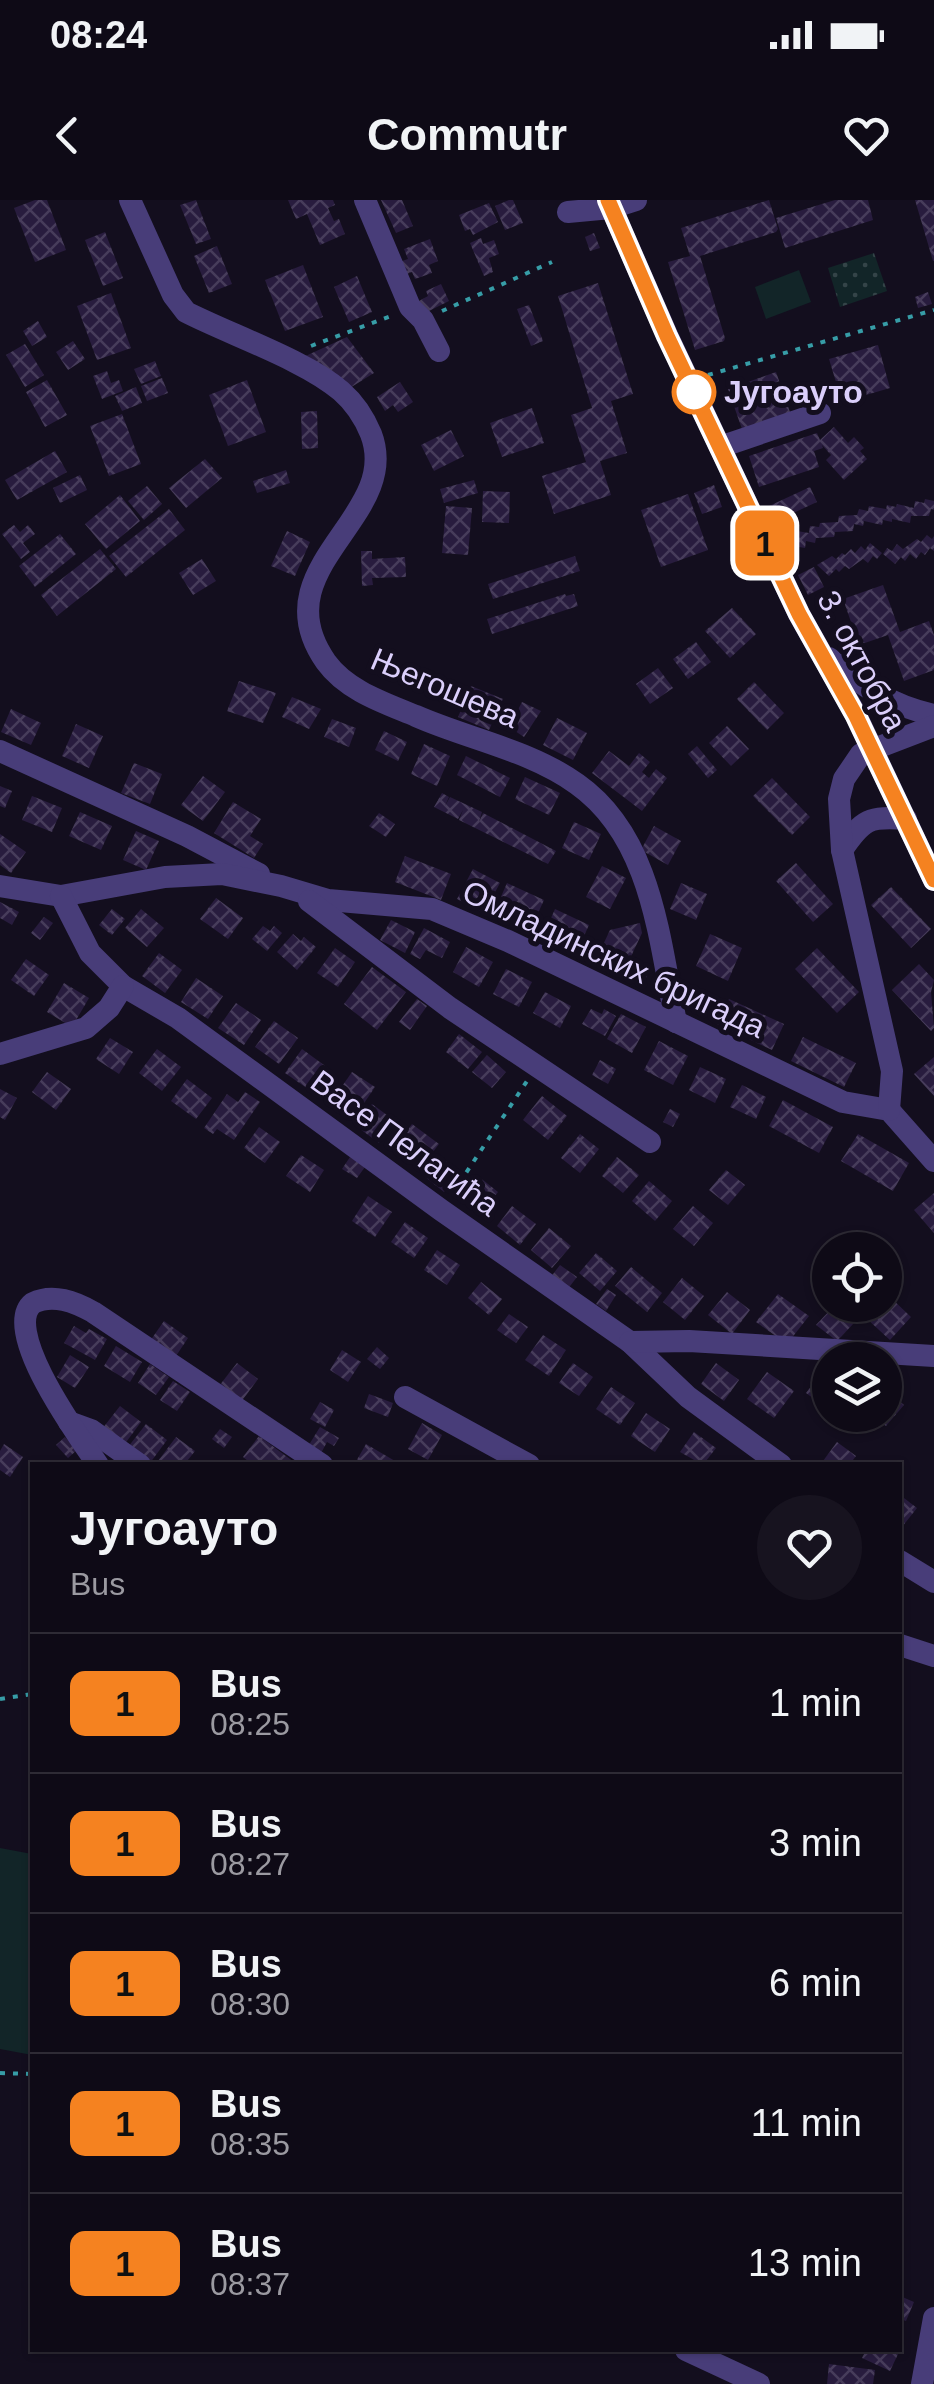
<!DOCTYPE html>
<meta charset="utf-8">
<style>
:root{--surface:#0e0a16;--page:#17131f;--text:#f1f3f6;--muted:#9b9aa1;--line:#2e2b35}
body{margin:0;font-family:Helvetica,sans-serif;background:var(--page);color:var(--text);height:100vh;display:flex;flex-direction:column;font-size:38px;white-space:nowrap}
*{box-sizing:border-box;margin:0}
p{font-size:32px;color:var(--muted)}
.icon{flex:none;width:55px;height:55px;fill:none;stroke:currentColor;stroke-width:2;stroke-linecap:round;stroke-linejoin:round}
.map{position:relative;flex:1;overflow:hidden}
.details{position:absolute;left:30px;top:1262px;width:872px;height:890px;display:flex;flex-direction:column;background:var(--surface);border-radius:0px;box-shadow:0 2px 8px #0004,0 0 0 2px var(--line)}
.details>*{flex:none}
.badge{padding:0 20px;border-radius:15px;font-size:35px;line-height:65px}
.controls{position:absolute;left:812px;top:1032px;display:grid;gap:20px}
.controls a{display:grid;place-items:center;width:90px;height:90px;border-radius:50%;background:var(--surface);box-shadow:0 2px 8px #0004,0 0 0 2px var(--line);font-size:50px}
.map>.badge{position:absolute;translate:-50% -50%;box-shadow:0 0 0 5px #fff}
.round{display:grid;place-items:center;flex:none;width:105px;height:105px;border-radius:52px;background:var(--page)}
.summary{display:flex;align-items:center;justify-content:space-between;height:170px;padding:0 40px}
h1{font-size:48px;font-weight:700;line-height:75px}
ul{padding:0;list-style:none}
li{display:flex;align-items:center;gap:30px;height:140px;padding:0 40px;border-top:2px solid var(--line)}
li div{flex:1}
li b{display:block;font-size:38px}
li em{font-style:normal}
li .badge{min-width:110px;font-weight:700;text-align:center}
.status{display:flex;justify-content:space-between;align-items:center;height:70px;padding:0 50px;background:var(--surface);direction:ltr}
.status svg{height:28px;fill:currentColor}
header{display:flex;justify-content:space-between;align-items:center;height:130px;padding:0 40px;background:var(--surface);font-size:45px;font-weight:700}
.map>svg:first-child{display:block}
.grass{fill:#122528}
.park{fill:url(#park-dots)}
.building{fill:url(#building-cross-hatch)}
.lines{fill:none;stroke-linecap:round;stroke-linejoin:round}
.path{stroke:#379da7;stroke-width:4;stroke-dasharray:5 8;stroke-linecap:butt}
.minor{stroke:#483d79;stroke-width:22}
.line-casing{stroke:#fff;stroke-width:22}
.line{stroke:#f58220;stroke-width:15}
.stop-dot{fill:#fff;stroke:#f58220;stroke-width:5}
.labels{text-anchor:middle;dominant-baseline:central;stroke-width:10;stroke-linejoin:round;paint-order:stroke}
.stop-label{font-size:32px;font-weight:bold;fill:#dbcffb;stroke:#130e1e;text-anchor:start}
.street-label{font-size:32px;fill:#dbcffb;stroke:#130e1e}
</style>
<div class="status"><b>08:24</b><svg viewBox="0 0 49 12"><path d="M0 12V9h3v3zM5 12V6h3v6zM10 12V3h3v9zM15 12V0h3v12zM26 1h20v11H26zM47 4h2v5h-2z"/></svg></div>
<header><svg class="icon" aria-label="back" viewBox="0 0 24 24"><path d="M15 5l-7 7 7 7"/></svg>Commutr<svg class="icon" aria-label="heart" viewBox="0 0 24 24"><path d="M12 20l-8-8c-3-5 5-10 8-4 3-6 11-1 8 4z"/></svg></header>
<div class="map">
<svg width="934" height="2184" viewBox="0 0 934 2184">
<defs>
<pattern id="park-dots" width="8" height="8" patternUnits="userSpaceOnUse" patternTransform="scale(2.5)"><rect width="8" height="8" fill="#122528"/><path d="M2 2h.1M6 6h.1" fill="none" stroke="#344448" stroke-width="1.8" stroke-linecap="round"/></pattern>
<pattern id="building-cross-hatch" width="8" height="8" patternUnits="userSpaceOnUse" patternTransform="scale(2.5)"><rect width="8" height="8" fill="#281c3e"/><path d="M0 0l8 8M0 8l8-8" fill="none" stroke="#473c5b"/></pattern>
</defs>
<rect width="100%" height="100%" fill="#130e1e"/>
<g class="grass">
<polygon points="799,70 811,102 766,119 755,87"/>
<polygon points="0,1648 32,1654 32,1855 0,1849"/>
</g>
<polygon class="park" points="874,53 887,91 840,107 828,68"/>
<g class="building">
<polygon points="35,0 47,0 66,50 35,62 14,8"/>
<polygon points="196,0 211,39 196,44 180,5"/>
<polygon points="288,0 333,0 335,5 328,8 334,21 339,19 345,34 320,45 307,14 296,19"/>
<polygon points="381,0 402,0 413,26 396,33"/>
<polygon points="509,0 513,0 523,23 505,30 495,6"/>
<polygon points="769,0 778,29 776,32 700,56 725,138 724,141 695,150 668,62 690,56 681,28"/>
<polygon points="835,0 868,0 873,20 785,48 776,18"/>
<polygon points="915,0 934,0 934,61 933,61"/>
<polygon points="489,3 498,22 473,35 470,29 465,31 459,15"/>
<polygon points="105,32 123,78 103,86 85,40"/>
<polygon points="594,33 600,48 590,51 585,37"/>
<polygon points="481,38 483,44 494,40 499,54 489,58 493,72 484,76 470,43"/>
<polygon points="430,39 438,61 429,65 432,73 415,79 412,72 405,75 399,62 408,59 404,49"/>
<polygon points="217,46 232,84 209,93 194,56"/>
<polygon points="303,65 323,117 285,131 265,80"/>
<polygon points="357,76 372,112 349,122 334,87"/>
<polygon points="598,83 633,194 611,201 627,253 600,261 611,295 554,314 542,276 586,262 571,215 592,208 558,96"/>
<polygon points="441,84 449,101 425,113 419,101 428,96 426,91"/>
<polygon points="928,92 932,104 918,108 915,97"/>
<polygon points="111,93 131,148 97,160 77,106"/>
<polygon points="529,105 543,141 531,146 517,109"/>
<polygon points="38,121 47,137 32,146 23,131"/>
<polygon points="347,137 374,173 345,191 299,159"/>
<polygon points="73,141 85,159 68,170 56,152"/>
<polygon points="25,144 44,175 25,187 6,155"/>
<polygon points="878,145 890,188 842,202 829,159"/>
<polygon points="155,161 161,176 141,184 134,169"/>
<polygon points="107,171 111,183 119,180 123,191 102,199 93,176"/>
<polygon points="776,172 791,215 743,232 728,189"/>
<polygon points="162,178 168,193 147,201 141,186"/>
<polygon points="47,180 67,215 45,227 26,192"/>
<polygon points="247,180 266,232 228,246 209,195"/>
<polygon points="400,182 413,202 398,212 393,205 385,211 377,197"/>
<polygon points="136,187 142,203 122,211 115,196"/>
<polygon points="532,208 544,243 502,257 490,223"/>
<polygon points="317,211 318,248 302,249 301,212"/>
<polygon points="122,214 141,264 109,276 90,226"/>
<polygon points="834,227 848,243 854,237 864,248 860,251 867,259 844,280 826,260 831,255 822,245 823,248 814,251 819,267 759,287 749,256 817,233 820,240"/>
<polygon points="451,230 464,256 434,271 421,245"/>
<polygon points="55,251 67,272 17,300 5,280"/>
<polygon points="205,259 222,278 186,308 169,288"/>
<polygon points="286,270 290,283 257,293 253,281"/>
<polygon points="80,275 87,290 60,303 53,288"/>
<polygon points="474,280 478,293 444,303 440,289"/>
<polygon points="714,285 722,307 702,314 694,293"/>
<polygon points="147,286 162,304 144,320 128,301"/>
<polygon points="810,287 817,302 776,321 769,306"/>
<polygon points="483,291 510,292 509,323 482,322"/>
<polygon points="688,294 708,350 661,367 641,310"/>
<polygon points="120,295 140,321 106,349 85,324"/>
<polygon points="925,299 934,301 934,310 931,309 929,316 911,316 910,323 892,319 892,322 883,320 882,325 864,321 863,326 854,324 853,331 835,332 834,337 816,338 815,343 806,341 805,348 788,345 791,330 809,333 810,326 819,327 820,323 838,322 839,316 857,315 859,309 868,311 869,306 886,309 887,305 896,307 897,304 914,308 915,301 924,303"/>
<polygon points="446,306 472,308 468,355 442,353"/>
<polygon points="169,309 185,330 126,377 109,356"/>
<polygon points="14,325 20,332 28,325 35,334 23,343 30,352 21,359 2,334"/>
<polygon points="287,331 310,342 295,376 271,366"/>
<polygon points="60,334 76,354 35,387 19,366"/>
<polygon points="927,335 932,339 934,336 934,351 930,348 925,355 921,352 916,359 910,354 905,361 901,357 895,364 883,354 887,348 892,351 897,344 903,349 917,339 921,342"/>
<polygon points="870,343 882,353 877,359 873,356 868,363 863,359 849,369 845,366 839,372 836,369 829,376 817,365 832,356 836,359 842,353 845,355 851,349 855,353 861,346 865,350"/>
<polygon points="100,349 116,369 57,416 41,395"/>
<polygon points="361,351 372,351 372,359 405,357 406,377 372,378 373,385 362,386"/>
<polygon points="575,356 580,371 493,399 488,384"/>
<polygon points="202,359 216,381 193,395 179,373"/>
<polygon points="814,367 824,387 808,395 798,375"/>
<polygon points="883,385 900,432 929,421 934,435 934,470 904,481 888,435 859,445 843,399"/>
<polygon points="565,394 566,396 574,394 578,406 492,434 487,419"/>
<polygon points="732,408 756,434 730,458 705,431"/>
<polygon points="696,442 711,462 688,479 673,459"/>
<polygon points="658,468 673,488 650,504 636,484"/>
<polygon points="239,481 276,493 263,523 227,511"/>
<polygon points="754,482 784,513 767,530 737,499"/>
<polygon points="471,486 503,499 489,530 458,517"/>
<polygon points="292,497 321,509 309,529 282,517"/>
<polygon points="522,502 541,511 524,537 509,527"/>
<polygon points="11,509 41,523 31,545 1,532"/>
<polygon points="557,518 587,533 573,560 543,545"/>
<polygon points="332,519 356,528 349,547 324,537"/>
<polygon points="76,524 103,536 89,568 62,556"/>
<polygon points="727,526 749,549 731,566 709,543"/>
<polygon points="384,531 407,542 398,561 375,550"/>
<polygon points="424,544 450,556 437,586 411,574"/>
<polygon points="697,546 717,570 708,578 688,554"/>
<polygon points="609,551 629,566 639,553 650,562 642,572 649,578 656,569 667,578 642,611 592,573"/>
<polygon points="466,556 510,578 500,597 457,575"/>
<polygon points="134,563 162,574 150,604 121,593"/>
<polygon points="203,576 225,592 203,621 181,605"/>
<polygon points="525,577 560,593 549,615 515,599"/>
<polygon points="772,578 810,617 792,635 753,596"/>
<polygon points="0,586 12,591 5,608 0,606"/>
<polygon points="442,593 449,597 445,606 450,597 482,612 479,622 483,613 556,651 548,664 459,620 463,610 458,619 434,607"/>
<polygon points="32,596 62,608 52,632 22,620"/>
<polygon points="233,602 261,619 250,636 263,644 254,658 214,633"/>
<polygon points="80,612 112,626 101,650 69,636"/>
<polygon points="379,613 395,624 386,637 369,626"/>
<polygon points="574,622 601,634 589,660 562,648"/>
<polygon points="654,626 681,641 668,665 641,650"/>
<polygon points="136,631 159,641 146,670 123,660"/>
<polygon points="0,634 26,652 11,673 0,665"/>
<polygon points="405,656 451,674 441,700 395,682"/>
<polygon points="796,663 833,704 813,722 776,681"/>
<polygon points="602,666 626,678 610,709 586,697"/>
<polygon points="473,669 500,683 484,713 457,699"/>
<polygon points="507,683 544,700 530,731 493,715"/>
<polygon points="681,683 707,694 696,720 670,709"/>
<polygon points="891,687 931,729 911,748 871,705"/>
<polygon points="216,698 243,718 228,739 200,719"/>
<polygon points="0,702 19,712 12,725 0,718"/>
<polygon points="112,709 125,719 112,735 99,725"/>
<polygon points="141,709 164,728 147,747 125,728"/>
<polygon points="555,709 589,725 577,751 543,736"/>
<polygon points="44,717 53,723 40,740 31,733"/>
<polygon points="391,720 415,732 405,753 380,740"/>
<polygon points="640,723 642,733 628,763 648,773 643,786 594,764 610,730"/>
<polygon points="263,726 270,731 274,726 282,733 267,751 252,739"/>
<polygon points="424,728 450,742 442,758 426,750 420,759 410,754"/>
<polygon points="293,734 301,741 304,737 316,747 297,770 277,752"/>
<polygon points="710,734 742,748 728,781 696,766"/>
<polygon points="466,747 493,762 479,787 453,772"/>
<polygon points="335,748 355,762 338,787 317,773"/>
<polygon points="817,748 859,792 837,813 795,769"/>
<polygon points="159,753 182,770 165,793 142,776"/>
<polygon points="26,759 49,775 34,796 11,780"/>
<polygon points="919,764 934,780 931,792 934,828 931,831 892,790"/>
<polygon points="372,767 406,792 377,830 344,804"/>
<polygon points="506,769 532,782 519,807 493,794"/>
<polygon points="196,778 223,796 208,819 181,802"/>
<polygon points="64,783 89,798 72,827 47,812"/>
<polygon points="545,792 571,806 560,828 533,813"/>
<polygon points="417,799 427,806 410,830 399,822"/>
<polygon points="729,799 784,824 772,850 717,824"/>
<polygon points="236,803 261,820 244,845 218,828"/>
<polygon points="591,809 602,814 604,809 616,816 605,836 582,824"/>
<polygon points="621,814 646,827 632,853 607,839"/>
<polygon points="274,821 298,838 279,864 255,847"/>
<polygon points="459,834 482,852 468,869 446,852"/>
<polygon points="803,837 856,863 844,887 791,861"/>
<polygon points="110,838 133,852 119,874 96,859"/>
<polygon points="659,841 688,856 673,885 644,870"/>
<polygon points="157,849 181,867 162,891 139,873"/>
<polygon points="302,849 328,868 311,891 285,873"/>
<polygon points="487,855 506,872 492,888 472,872"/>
<polygon points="934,857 934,896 914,874"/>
<polygon points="600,860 616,869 608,884 592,875"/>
<polygon points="700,867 726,879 715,903 689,890"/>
<polygon points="47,872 71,889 56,910 32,892"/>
<polygon points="352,872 375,887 354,918 331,902"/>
<polygon points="187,879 212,898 196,919 171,901"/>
<polygon points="742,885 766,897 756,919 730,907"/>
<polygon points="0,889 17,898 5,920 0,917"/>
<polygon points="245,892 260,902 234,940 217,929 213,934 204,928 227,894 238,902"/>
<polygon points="542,896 567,916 548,940 523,920"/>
<polygon points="783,900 833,927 819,953 769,926"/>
<polygon points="372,904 395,921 379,943 356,926"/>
<polygon points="670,909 680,914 673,927 663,922"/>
<polygon points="412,924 439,944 420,969 393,949"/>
<polygon points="259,927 280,942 265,963 244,948"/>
<polygon points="580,934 599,949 580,973 561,958"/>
<polygon points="858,934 909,963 893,991 841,961"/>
<polygon points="301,955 324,970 310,992 286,976"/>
<polygon points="440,956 460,973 444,992 424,976"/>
<polygon points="350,957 365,967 357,978 342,969"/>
<polygon points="617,957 639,975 623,993 602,976"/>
<polygon points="726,970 745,985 728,1005 709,990"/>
<polygon points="478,976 498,992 482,1013 462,997"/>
<polygon points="649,981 672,1001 655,1021 632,1001"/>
<polygon points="934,993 934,1033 914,1010"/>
<polygon points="368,996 392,1012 375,1037 352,1021"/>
<polygon points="512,1006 536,1024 520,1045 497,1026"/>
<polygon points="693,1006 713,1023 694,1046 673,1029"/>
<polygon points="405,1022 428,1038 414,1058 391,1042"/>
<polygon points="549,1028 571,1046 552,1068 531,1050"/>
<polygon points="437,1050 460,1065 447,1085 424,1070"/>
<polygon points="596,1053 617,1071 600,1091 579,1073"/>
<polygon points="560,1065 577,1077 567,1090 550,1078"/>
<polygon points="631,1067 662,1093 647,1112 615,1086"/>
<polygon points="682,1078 704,1096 685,1120 663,1102"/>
<polygon points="481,1082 502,1099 489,1115 468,1098"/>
<polygon points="607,1089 616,1095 606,1111 596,1104"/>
<polygon points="727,1092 750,1110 732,1134 708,1115"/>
<polygon points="778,1094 809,1116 787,1144 756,1122"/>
<polygon points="889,1096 911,1117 890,1140 867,1119 881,1105 885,1105"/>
<polygon points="834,1106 854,1123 837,1141 816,1125"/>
<polygon points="509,1114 528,1127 516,1143 497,1130"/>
<polygon points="164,1121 188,1138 174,1159 150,1141"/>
<polygon points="74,1126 86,1133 89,1129 107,1139 95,1160 64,1143"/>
<polygon points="543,1135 566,1150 549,1176 525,1160"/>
<polygon points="116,1146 142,1162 130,1182 104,1166"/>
<polygon points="377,1147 389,1158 380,1169 367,1159"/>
<polygon points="342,1150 361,1162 348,1182 330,1170"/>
<polygon points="70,1155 89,1167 75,1188 57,1177"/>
<polygon points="237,1163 258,1179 241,1202 219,1186"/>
<polygon points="573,1163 593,1177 579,1196 559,1183"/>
<polygon points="716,1163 739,1180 724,1201 701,1184"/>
<polygon points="150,1164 169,1177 156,1195 138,1183"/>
<polygon points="767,1172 794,1191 774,1218 747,1199"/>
<polygon points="822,1172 830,1178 830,1201 825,1207 806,1193"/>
<polygon points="173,1181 190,1192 177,1211 160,1200"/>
<polygon points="611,1187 635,1203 620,1225 596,1209"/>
<polygon points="885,1189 904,1205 886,1226 870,1215 885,1215"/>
<polygon points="369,1194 393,1203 388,1217 364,1208"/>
<polygon points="320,1202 334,1210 325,1227 310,1219"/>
<polygon points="120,1206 141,1222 124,1245 102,1229"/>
<polygon points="646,1213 670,1229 655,1252 631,1236"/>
<polygon points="422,1223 442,1235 428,1260 408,1249"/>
<polygon points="146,1224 167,1240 150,1263 128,1247"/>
<polygon points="320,1227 339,1238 334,1246 327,1242 320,1255 307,1248"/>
<polygon points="220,1229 232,1237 224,1248 212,1239"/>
<polygon points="694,1232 716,1248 703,1265 680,1252"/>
<polygon points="259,1236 298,1265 253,1265 243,1257"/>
<polygon points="65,1237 77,1250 68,1258 56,1245"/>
<polygon points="176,1237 195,1251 184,1265 155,1265"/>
<polygon points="837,1242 856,1256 849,1265 828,1265 823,1261"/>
<polygon points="4,1244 23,1257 10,1277 0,1270 0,1251"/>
<polygon points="366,1244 395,1261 392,1265 354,1265"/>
<polygon points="900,1295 917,1308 902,1327 900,1325"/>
<polygon points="900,2096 914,2102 906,2121 900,2119"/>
<polygon points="866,2150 900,2150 890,2171 862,2158"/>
<polygon points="829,2164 875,2170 873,2184 827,2184"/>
</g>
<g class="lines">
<g class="path">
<polyline points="442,111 552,62"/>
<polyline points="311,146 391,116"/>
<polyline points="708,175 934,110"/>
<polyline points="452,994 527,881"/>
<polyline points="0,1499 32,1494"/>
<polyline points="0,1873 32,1874"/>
</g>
<g class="minor">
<path d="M130,0L173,95L186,112C231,135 305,160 341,191C356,204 364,217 371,234C403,318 259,367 326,462C347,491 385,503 416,516C468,539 530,550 577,584C652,637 659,739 676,822"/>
<polyline points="365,0 410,107 423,120 439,151"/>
<polyline points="608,0 667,135 799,414 856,515 934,680"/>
<polyline points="568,12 611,8 636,0"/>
<polyline points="720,247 820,213"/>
<path d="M829,458C861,486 892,506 934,515"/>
<polyline points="0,551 187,636 259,674"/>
<path d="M842,650C863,619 869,616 906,619"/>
<polyline points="0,686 61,696 165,677 222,674 281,686 328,700 432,709 508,741 843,902 889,910 934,961"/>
<polyline points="61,696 90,753 123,786 178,818 441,1010 630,1142 688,1197 781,1265"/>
<polyline points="309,701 450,808 650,942"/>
<polyline points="0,854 86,828 109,808 123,786"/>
<polyline points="889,910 892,871 842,650 839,599 844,579 861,554 934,526"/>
<polyline points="630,1142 689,1141 934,1156"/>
<polyline points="405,1197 529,1265"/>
<polyline points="69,1222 91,1230 140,1265"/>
<path d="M98,1265C79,1237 0,1129 33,1103C53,1093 75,1102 93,1112L322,1265"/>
<polyline points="900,1361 934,1382"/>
<polyline points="900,1445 934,1456"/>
<polyline points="686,2150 759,2184"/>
<polyline points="922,2184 934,2118"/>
</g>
</g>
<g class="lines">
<defs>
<polyline id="line" points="608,0 667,136 799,414 856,516 934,680"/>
</defs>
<use href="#line" class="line-casing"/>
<use href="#line" class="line"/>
</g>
<circle class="stop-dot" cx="694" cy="192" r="20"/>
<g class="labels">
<g class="stop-label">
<text x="724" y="192">Југоауто</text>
</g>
<g class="street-label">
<text transform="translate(862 461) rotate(62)">3. октобра</text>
<text transform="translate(445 488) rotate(23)">Његошева</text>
<text transform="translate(614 759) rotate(25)">Омладинских бригада</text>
<text transform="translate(405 943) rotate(36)">Васе Пелагића</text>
</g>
</g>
</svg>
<div class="controls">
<a><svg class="icon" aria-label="locate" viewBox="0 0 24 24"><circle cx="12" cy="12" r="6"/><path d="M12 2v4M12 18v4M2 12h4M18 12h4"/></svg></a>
<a><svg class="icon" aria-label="layers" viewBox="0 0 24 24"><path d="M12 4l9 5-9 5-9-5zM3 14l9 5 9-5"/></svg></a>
</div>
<b class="badge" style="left:765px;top:343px;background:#f58220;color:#111">1</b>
<section class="details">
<div class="summary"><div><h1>Југоауто</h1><p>Bus</p></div><a class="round"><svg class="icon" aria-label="heart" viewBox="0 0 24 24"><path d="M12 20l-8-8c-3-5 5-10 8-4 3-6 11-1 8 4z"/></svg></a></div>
<ul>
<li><span class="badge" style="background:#f58220;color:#111">1</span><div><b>Bus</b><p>08:25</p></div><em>1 min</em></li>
<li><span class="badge" style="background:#f58220;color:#111">1</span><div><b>Bus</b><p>08:27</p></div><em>3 min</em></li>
<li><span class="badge" style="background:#f58220;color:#111">1</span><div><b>Bus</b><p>08:30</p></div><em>6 min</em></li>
<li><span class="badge" style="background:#f58220;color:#111">1</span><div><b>Bus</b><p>08:35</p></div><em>11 min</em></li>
<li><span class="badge" style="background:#f58220;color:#111">1</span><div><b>Bus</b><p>08:37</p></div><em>13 min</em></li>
</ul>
</section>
</div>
